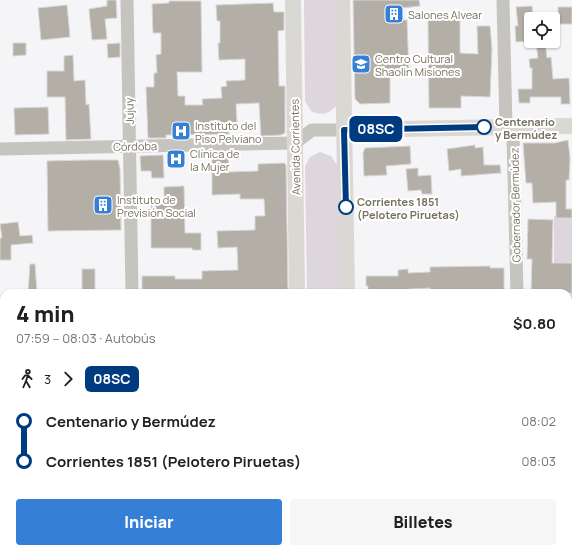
<!DOCTYPE html>
<html lang="es">
<meta charset="utf-8">
<style>
:root{--surface:#fff;--page:#f6f6f6;--text:#202124;--muted:#757577;--accent:#3580d6}
body{margin:0;font-family:Manrope,sans-serif;background:var(--page);color:var(--text);height:100vh;display:flex;flex-direction:column;font-size:15px;white-space:nowrap}
*{box-sizing:border-box;margin:0}
p{font-size:13px;color:var(--muted)}
.icon{flex:none;width:22px;height:22px;fill:none;stroke:currentColor;stroke-width:2;stroke-linecap:round;stroke-linejoin:round}
.map{position:relative;flex:1;overflow:hidden}
.sheet{position:absolute;left:0px;top:289px;width:572px;height:264px;display:flex;flex-direction:column;background:var(--surface);border-radius:12px 12px 0 0;box-shadow:0 1px 3px #0004}
.sheet>*{flex:none}
.badge{padding:0 8px;border-radius:6px;font-size:14px;line-height:26px}
.controls{position:absolute;left:524px;top:12px;display:grid;gap:8px}
.controls a{display:grid;place-items:center;width:36px;height:36px;border-radius:4px;background:var(--surface);box-shadow:0 1px 3px #0004;font-size:20px}
.map>.badge{position:absolute;translate:-50% -50%;box-shadow:0 0 0 2px #fff}
.legs{display:flex;align-items:center;gap:6px;height:44px;padding:0 16px;font-size:13px}
.legs p{margin-inline-start:auto}
.summary{display:flex;align-items:center;justify-content:space-between;height:68px;padding:0 16px}
h1{font-size:22px;font-weight:800;line-height:30px}
.cta{display:flex;gap:8px;margin-top:auto;padding:8px 16px}
.cta a{flex:1;height:46px;border-radius:4px;background:var(--accent);color:#fff;font-size:16px;font-weight:800;line-height:46px;text-align:center}
.cta a+a{background:var(--page);color:var(--text)}
ul{padding:0 16px;list-style:none}
li{display:flex;align-items:center;gap:14px;height:40px;font-size:15px}
li i{display:grid;place-items:center;width:6px;height:100%;margin:0 5px;background:currentColor}
li i::after{content:'';width:10px;height:10px;margin:-5px;border:3px solid;border-radius:50%;background:var(--surface)}
li p{margin-inline-start:auto}
li:first-child i{background:linear-gradient(#0000 50%,currentColor 0)}
li:last-child i{background:linear-gradient(currentColor 50%,#0000 0)}
.map>svg:first-child{display:block}
.park{fill:#ddd6dd}
.building{fill:#b3afa6;stroke:#d7d7d9}
.lines{fill:none;stroke-linecap:round;stroke-linejoin:round}
.minor{stroke:#c6c4be;stroke-width:13}
.major{stroke:#d9d8d2;stroke-width:16}
.line-1-casing{stroke:#fff;stroke-width:9}
.line-1{stroke:#003b80;stroke-width:6}
.stop-1-dot{fill:#fff;stroke:#003b80;stroke-width:2}
.labels{text-anchor:middle;dominant-baseline:central;stroke-width:4;stroke-linejoin:round;paint-order:stroke}
.poi-label{font-size:11px;fill:#78715f;stroke:#fff;text-anchor:start}
.street-label{font-size:11px;fill:#78715f;stroke:#fff}
.stop-label{font-size:11px;font-weight:bold;fill:#78715f;stroke:#fff;text-anchor:start}
</style>
<div class="map">
<svg width="572" height="553" viewBox="0 0 572 553">
<rect width="100%" height="100%" fill="#f5f4f7"/>
<g class="park">
<path d="M304,0H336V106C329,114 321,116 311,111L305,101Z"/>
<polygon points="320,152 331,156 337,165 340,288 338,293 309,293 307,289 305,166 310,157"/>
<polygon points="554,216 572,216 572,299 568,299 568,293 554,293"/>
</g>
<g class="building">
<polygon points="107,0 116,0 117,18 105,19 107,39 92,40 89,9 107,6"/>
<polygon points="353,0 419,0 420,6 402,8 403,20 407,20 409,75 390,76 390,103 360,104 355,99"/>
<polygon points="169,1 201,1 202,72 177,72 178,96 185,96 185,105 203,105 202,99 222,98 221,87 227,86 226,81 245,80 245,59 219,60 218,43 220,43 220,21 217,21 216,5 273,3 274,12 284,12 284,30 278,31 279,86 285,86 285,133 281,135 261,136 259,103 236,104 237,123 228,123 229,134 166,135 166,138 148,138 146,87 154,87 154,73 157,73 156,55 161,54 161,33 153,33 152,4 169,3"/>
<polygon points="67,5 70,37 41,40 38,8"/>
<polygon points="532,6 533,19 530,19 531,41 516,42 515,26 518,26 516,7"/>
<rect x="558" y="7" width="14" height="17"/>
<polygon points="460,19 460,53 478,54 477,26 490,26 492,49 490,97 461,96 461,108 429,108 428,20"/>
<polygon points="545,41 547,58 551,57 553,79 569,78 570,104 561,104 561,97 530,97 530,103 519,103 518,89 532,89 532,68 530,68 529,59 538,58 536,43"/>
<polygon points="13,43 26,43 26,55 13,56"/>
<polygon points="120,43 120,57 108,58 107,44"/>
<polygon points="73,55 74,81 85,80 86,105 89,104 91,139 66,140 65,97 47,97 47,71 64,71 64,56"/>
<polygon points="48,107 49,134 15,135 14,108"/>
<polygon points="568,140 570,158 569,180 566,180 566,209 572,209 572,218 556,218 556,202 533,203 532,183 526,183 523,143 555,143"/>
<polygon points="475,145 475,148 483,147 484,165 500,165 501,173 461,176 461,169 449,171 447,149"/>
<polygon points="410,146 411,164 386,166 387,175 364,176 363,153 365,148"/>
<polygon points="163,155 164,178 152,178 151,171 141,171 140,156"/>
<polygon points="228,157 229,172 258,171 258,164 284,163 286,165 288,293 142,293 142,276 175,276 175,279 202,279 202,271 238,270 237,247 218,248 217,231 255,230 255,216 265,216 264,199 240,199 240,194 212,195 212,158"/>
<polygon points="88,160 118,160 120,169 121,230 48,231 47,161"/>
<polygon points="418,168 418,176 431,175 432,194 422,194 421,190 408,191 406,169"/>
<polygon points="184,186 185,233 201,233 201,250 192,250 192,248 151,248 151,204 164,204 164,187"/>
<polygon points="528,219 553,220 552,263 572,263 572,293 531,293 532,259 527,259"/>
<polygon points="18,222 20,236 32,235 33,243 11,245 11,260 0,260 0,238 2,238 0,224"/>
<polygon points="30,264 35,264 37,293 28,293"/>
<polygon points="490,266 490,268 504,268 504,292 431,293 430,288 409,289 409,293 368,293 368,286 366,286 366,276 398,276 398,270 408,269 408,273 430,272 430,267"/>
<rect x="82" y="269" width="13" height="24"/>
</g>
<g class="lines">
<g class="minor">
<polyline points="127,0 132,293"/>
<polyline points="503,0 506,127 513,136 517,293"/>
<polyline points="0,149 295,143 312,130 344,130"/>
<polyline points="568,305 572,305"/>
<polyline points="0,312 4,312"/>
<polyline points="568,467 572,467"/>
<polyline points="0,474 4,474"/>
<polyline points="136,549 136,553"/>
<polyline points="523,549 523,553"/>
</g>
<g class="major">
<polyline points="293,0 297,293"/>
<polyline points="342,0 347,293"/>
<polyline points="344,130 572,126"/>
<polyline points="301,549 301,553"/>
<polyline points="352,549 352,553"/>
</g>
</g>
<g class="lines">
<defs>
<polyline id="line-1" points="346,207 344,130 484,127"/>
</defs>
<use href="#line-1" class="line-1-casing"/>
<use href="#line-1" class="line-1"/>
</g>
<defs>
<symbol id="building-square" viewBox="-11 -11 22 22"><rect x="-9" y="-9" width="18" height="18" rx="4" fill="#3580d6" stroke="#fff"/><path d="M-4-6H4V6H1V3H-1V6H-4ZM-2.5-4.3h1.7v1.8h-1.7ZM.8-4.3h1.7v1.8H.8ZM-2.5-1h1.7V.8h-1.7ZM.8-1h1.7V.8H.8Z" fill="#fff"/></symbol>
<symbol id="school-square" viewBox="-11 -11 22 22"><rect x="-9" y="-9" width="18" height="18" rx="4" fill="#3580d6" stroke="#fff"/><path d="M0-5L7-2L0 1L-7-2ZM-4 1L0 2.5L4 1V4Q0 6-4 4Z" fill="#fff"/></symbol>
<symbol id="hospital-square" viewBox="-11 -11 22 22"><rect x="-9" y="-9" width="18" height="18" rx="4" fill="#3580d6" stroke="#fff"/><path d="M-5-5h3v3.5h4V-5h3V5h-3V1.5h-4V5h-3Z" fill="#fff"/></symbol>
</defs>
<g fill-rule="evenodd">
<use href="#building-square" x="383" y="3" width="22" height="22"/>
<use href="#school-square" x="350" y="53" width="22" height="22"/>
<use href="#hospital-square" x="170" y="120" width="22" height="22"/>
<use href="#hospital-square" x="165" y="148" width="22" height="22"/>
<use href="#building-square" x="92" y="194" width="22" height="22"/>
</g>
<g class="stop-1-dot">
<circle cx="484" cy="127" r="7"/>
<circle cx="346" cy="207" r="7"/>
</g>
<g class="labels">
<g class="poi-label">
<text x="408" y="14">Salones Alvear</text>
<text x="375" y="58">Centro Cultural<tspan x="375" dy="13">Shaolin Misiones</tspan></text>
<text x="195" y="125">Instituto del<tspan x="195" dy="13">Piso Pelviano</tspan></text>
<text x="190" y="153">Clínica de<tspan x="190" dy="13">la Mujer</tspan></text>
<text x="117" y="199">Instituto de<tspan x="117" dy="13">Previsión Social</tspan></text>
</g>
<g class="street-label">
<text transform="translate(129 111) rotate(-91)">Jujuy</text>
<text transform="translate(135 146) rotate(-1)">Córdoba</text>
<text transform="translate(295 147) rotate(-91)">Avenida Corrientes</text>
<text transform="translate(515 205) rotate(-91)">Gobernador Bermúdez</text>
</g>
<g class="stop-label">
<text x="495" y="121">Centenario<tspan x="495" dy="13">y Bermúdez</tspan></text>
<text x="357" y="201">Corrientes 1851<tspan x="357" dy="13">(Pelotero Piruetas)</tspan></text>
</g>
</g>
</svg>
<div class="controls">
<a><svg class="icon" aria-label="locate" viewBox="0 0 24 24"><circle cx="12" cy="12" r="6"/><path d="M12 2v4M12 18v4M2 12h4M18 12h4"/></svg></a>
</div>
<b class="badge" style="left:376px;top:129px;background:#003b80;color:#fff">08SC</b>
<section class="sheet">
<div class="summary"><div><h1>4 min</h1><p>07:59 – 08:03 · Autobús</p></div><b>$0.80</b></div>
<div class="legs"><svg class="icon" aria-label="walk" viewBox="0 0 24 24"><circle cx="13" cy="4" r="2"/><path d="M13 8l-2 6 4 7M11 14l-3 7M7 12l3-4h3l4 4"/></svg>3<svg class="icon" aria-label="forward" viewBox="0 0 24 24"><path d="M9 5l7 7-7 7"/></svg><b class="badge" style="background:#003b80;color:#fff">08SC</b></div>
<ul>
<li><i style="color:#003b80"></i><b>Centenario y Bermúdez</b><p>08:02</p></li>
<li><i style="color:#003b80"></i><b>Corrientes 1851 (Pelotero Piruetas)</b><p>08:03</p></li>
</ul>
<div class="cta"><a>Iniciar</a><a>Billetes</a></div>
</section>
</div>
